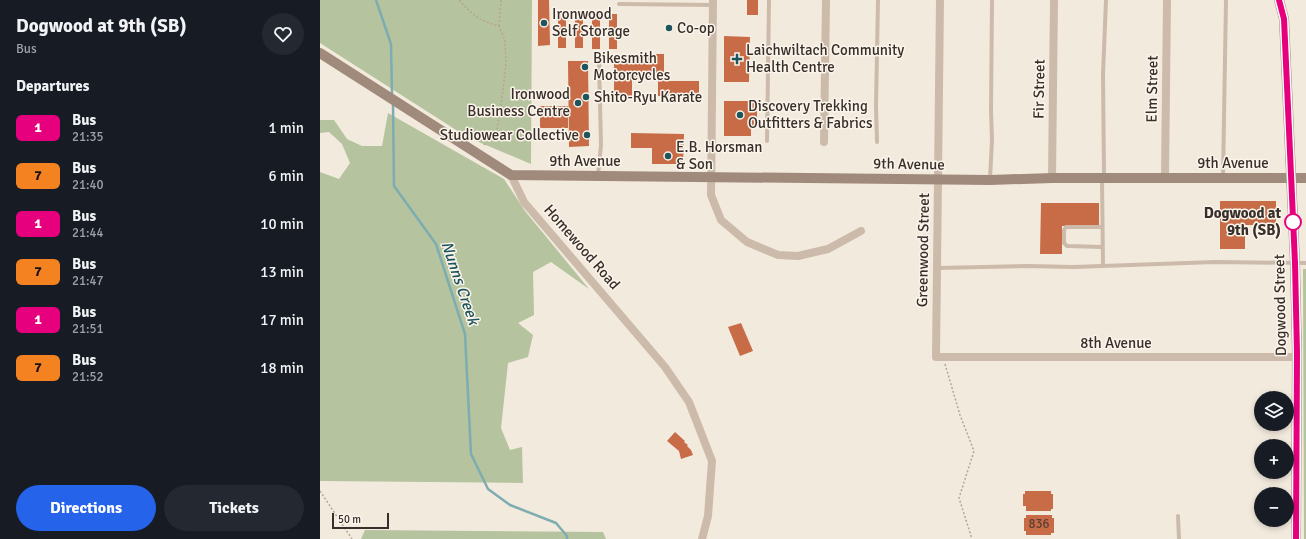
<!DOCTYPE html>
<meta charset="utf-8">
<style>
:root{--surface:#171b24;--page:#242831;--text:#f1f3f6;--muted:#9ea1a6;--accent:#2563eb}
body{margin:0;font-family:Signika,sans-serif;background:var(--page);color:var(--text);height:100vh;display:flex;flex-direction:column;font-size:15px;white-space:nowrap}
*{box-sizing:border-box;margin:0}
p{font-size:13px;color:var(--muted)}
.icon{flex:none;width:22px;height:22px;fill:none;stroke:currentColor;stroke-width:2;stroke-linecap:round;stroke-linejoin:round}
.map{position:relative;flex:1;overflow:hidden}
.drawer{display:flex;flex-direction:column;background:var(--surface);width:320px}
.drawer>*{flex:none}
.badge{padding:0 8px;border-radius:6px;font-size:14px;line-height:26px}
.buttons{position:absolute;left:934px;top:391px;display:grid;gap:8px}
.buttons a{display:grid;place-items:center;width:40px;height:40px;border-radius:50%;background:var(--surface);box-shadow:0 2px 6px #0003;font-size:20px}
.scale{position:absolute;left:12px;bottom:10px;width:57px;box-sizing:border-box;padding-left:4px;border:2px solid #392f2a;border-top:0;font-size:11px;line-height:14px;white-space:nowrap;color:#392f2a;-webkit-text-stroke:3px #faf4eb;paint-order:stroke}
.map>.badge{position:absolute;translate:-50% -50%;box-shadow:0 0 0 2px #fff}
h2{padding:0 16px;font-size:15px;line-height:36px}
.round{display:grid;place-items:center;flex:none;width:42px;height:42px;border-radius:21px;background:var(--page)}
.summary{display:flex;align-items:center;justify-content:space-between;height:68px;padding:0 16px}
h1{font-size:19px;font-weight:800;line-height:30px}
.button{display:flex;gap:8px;margin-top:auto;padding:8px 16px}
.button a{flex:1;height:46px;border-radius:24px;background:var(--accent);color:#fff;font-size:16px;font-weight:800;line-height:46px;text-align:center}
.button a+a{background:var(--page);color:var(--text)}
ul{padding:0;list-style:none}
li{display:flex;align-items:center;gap:12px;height:48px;padding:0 16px}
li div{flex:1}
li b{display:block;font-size:15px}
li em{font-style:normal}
li .badge{min-width:44px;font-weight:700;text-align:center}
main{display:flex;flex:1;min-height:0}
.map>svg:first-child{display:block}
.green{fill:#b5c39e}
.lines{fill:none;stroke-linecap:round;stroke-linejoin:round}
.stream{stroke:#7dadb1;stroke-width:2.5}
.building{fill:#c86c48}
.path{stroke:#b8a594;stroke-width:1.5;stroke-dasharray:2 2;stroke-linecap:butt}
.lane{stroke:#cba;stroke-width:4}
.street{stroke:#cba;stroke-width:8}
.secondary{stroke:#a08a7b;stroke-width:10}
.line-casing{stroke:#fff;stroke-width:9}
.line{stroke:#e6007e;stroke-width:6}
.poi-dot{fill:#1e555c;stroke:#faf4eb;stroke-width:1.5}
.stop-dot{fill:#fff;stroke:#e6007e;stroke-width:2}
.labels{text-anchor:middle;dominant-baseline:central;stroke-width:3;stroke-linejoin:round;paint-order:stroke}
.number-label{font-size:13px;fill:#5d3e32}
.poi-label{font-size:15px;fill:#392f2a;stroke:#faf4eb;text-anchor:start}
.street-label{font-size:15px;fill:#392f2a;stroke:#faf4eb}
.stop-label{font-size:15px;font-weight:bold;fill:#392f2a;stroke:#faf4eb;text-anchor:end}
.water-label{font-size:16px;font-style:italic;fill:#1e555c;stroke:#faf4eb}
</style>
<main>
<section class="drawer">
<div class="summary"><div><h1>Dogwood at 9th (SB)</h1><p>Bus</p></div><a class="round"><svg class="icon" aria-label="heart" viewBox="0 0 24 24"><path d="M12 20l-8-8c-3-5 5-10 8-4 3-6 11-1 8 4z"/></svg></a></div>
<h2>Departures</h2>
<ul>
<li><span class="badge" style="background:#e6007e;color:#fff">1</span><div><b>Bus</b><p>21:35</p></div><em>1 min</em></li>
<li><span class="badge" style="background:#f58220;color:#111">7</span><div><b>Bus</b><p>21:40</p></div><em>6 min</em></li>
<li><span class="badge" style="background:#e6007e;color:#fff">1</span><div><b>Bus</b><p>21:44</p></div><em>10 min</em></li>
<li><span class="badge" style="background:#f58220;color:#111">7</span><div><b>Bus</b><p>21:47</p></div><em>13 min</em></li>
<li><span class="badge" style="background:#e6007e;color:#fff">1</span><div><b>Bus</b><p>21:51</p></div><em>17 min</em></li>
<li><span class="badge" style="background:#f58220;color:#111">7</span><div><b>Bus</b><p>21:52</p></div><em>18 min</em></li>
</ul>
<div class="button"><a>Directions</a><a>Tickets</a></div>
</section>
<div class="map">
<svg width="986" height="539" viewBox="0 0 986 539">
<rect width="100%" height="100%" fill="#f3eade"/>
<g class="green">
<polygon points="0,0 212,0 211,164 147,137 0,43"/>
<polygon points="68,113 184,179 205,211 269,289 231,262 213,272 214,315 198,323 213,335 208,357 188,363 181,428 190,450 202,447 203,483 0,481 0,172 19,179 30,163 22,144 9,132 0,133 0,120 14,120 27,139 42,146 62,146"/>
<polygon points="983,269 986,269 986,539 984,539"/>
<polygon points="45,530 283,532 286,539 41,539"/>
</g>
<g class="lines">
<g class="stream">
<polyline points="56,0 71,44 72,95"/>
<polyline points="73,104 74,186 116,244 145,334 151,454 168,489 190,505 236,523 247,536 247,539"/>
</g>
</g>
<g class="building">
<polygon points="218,0 229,0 230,45 218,46"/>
<rect x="427" y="0" width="11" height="15"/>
<rect x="238" y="14" width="8" height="34"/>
<rect x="255" y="14" width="8" height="34"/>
<rect x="272" y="14" width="8" height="35"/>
<rect x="289" y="14" width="8" height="35"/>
<polygon points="404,36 430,37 429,82 404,82"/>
<polygon points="313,54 344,54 344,81 379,81 379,96 338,96 338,79 312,79 312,96 297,96 294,92 294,60 313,60"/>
<polygon points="248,61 268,61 269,146 249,147"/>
<polygon points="404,101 437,101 437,128 431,128 431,136 404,136"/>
<rect x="220" y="106" width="28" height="22"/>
<polygon points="311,133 364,134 363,164 332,164 332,148 311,148"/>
<polygon points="900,201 956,201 956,225 925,225 925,249 900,249"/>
<polygon points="721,203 779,203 779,226 742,226 742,254 720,254"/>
<polygon points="421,323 433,351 420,356 408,327"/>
<polygon points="355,432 365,441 364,442 368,445 367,446 371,450 373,455 361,459 359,451 347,441"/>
<polygon points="705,491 731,491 731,494 733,494 733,509 731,509 731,511 706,511 706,506 703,506 703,494 705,494"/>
<polygon points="706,515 732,515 732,518 734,518 734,533 731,533 731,535 706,535 706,531 704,531 704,518 706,518"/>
</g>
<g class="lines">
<g class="path">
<path d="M139,0C152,14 159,21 179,26L185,40L186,63L182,98L177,129L164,145"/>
<polyline points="179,26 181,0"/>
<polyline points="625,364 640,415 654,451 639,498 652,539"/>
<polyline points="0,491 32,539"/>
</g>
<g class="lane">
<polyline points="299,4 393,5"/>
<polyline points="447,141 449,0"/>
<polyline points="557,142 556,106 558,0"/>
<polyline points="278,175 281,145 279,59"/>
<polyline points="784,177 783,74 786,0"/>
<polyline points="903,177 906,0"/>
<polyline points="782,178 783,266"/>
<polyline points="670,179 672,140 671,110 672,0"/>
<polyline points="782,227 746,227 744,230 744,243 747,246 782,247"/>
<polyline points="617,268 707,266 754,267 895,262 986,263"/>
<polyline points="858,516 859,539"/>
</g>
<g class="street">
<polyline points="393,0 391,195 401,220 427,242 458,255 478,256 508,249 541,231"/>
<polyline points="620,0 616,357 977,357"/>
<polyline points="504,142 506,0"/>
<polyline points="191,175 204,202 345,367 369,402 392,461 388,516 382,539"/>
<polyline points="845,177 847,0"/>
<polyline points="732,178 734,0"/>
</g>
<g class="secondary">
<polyline points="959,0 964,19 975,263 977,353 976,539"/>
<polyline points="0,53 191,175 670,180 732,178 986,178"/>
</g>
</g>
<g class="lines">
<defs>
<polyline id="line" points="959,0 964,19 975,263 977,353 976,539"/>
</defs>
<use href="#line" class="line-casing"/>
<use href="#line" class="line"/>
</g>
<g class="poi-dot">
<circle cx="224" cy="23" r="4"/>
<circle cx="349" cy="28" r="4"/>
<path d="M415 53h4v4h4v4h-4v4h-4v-4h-4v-4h4z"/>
<circle cx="265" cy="67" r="4"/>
<circle cx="266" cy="97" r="4"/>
<circle cx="258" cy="103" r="4"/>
<circle cx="420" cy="115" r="4"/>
<circle cx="267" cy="135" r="4"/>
<circle cx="348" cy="156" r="4"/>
</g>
<circle class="stop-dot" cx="973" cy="222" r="8"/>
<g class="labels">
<g class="number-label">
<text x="719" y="524">836</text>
</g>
<g class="poi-label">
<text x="232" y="14">Ironwood<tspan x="232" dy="17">Self Storage</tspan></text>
<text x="357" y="28">Co-op</text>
<text x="426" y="50">Laichwiltach Community<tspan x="426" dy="17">Health Centre</tspan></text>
<text x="273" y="58">Bikesmith<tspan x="273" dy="17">Motorcycles</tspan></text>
<text x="250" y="94" text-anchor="end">Ironwood<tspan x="250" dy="17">Business Centre</tspan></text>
<text x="274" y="97">Shito-Ryu Karate</text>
<text x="428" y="106">Discovery Trekking<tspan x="428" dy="17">Outfitters &amp; Fabrics</tspan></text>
<text x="259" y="135" text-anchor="end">Studiowear Collective</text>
<text x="356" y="147">E.B. Horsman<tspan x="356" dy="17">&amp; Son</tspan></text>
</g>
<g class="street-label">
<text transform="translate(719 89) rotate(-89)">Fir Street</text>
<text transform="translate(832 89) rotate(-89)">Elm Street</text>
<text x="265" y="161">9th Avenue</text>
<text x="913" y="163">9th Avenue</text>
<text transform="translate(589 164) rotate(1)">9th Avenue</text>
<text transform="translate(262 247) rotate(49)">Homewood Road</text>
<text transform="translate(603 250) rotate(-89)">Greenwood Street</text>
<text transform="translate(960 305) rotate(-91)">Dogwood Street</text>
<text x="796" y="343">8th Avenue</text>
</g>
<g class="stop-label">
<text x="961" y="213">Dogwood at<tspan x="961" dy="17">9th (SB)</tspan></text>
</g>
<g class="water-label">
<text transform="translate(140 283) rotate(71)">Nunns Creek</text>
</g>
</g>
</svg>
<div class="buttons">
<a><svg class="icon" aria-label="layers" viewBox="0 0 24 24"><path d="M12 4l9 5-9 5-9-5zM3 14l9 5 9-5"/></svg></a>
<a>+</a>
<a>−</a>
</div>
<div class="scale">50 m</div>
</div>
</main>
